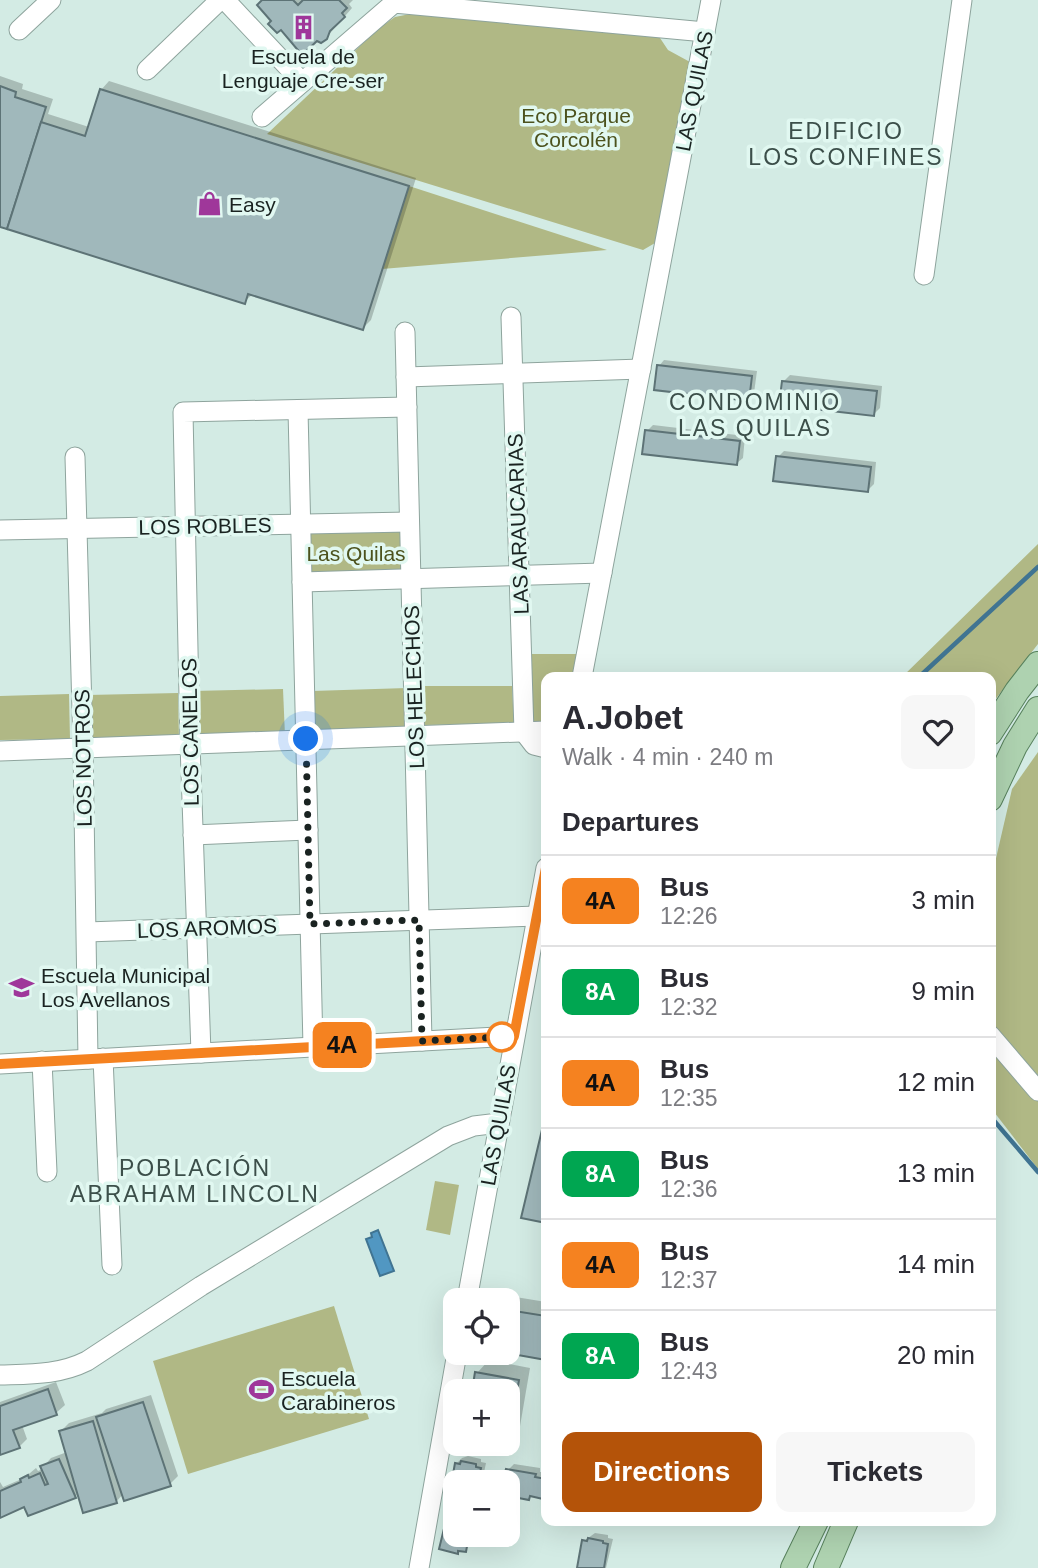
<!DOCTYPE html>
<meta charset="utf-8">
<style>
:root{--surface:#fff;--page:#f7f7f7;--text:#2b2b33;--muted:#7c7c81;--line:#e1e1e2;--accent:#b45309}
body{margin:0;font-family:Helvetica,sans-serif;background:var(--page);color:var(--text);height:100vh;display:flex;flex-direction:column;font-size:26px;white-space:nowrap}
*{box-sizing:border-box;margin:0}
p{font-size:23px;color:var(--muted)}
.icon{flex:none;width:38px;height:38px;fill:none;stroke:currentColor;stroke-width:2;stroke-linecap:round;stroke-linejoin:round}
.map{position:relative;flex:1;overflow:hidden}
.side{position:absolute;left:541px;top:672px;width:455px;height:854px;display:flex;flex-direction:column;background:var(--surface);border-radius:14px;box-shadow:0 7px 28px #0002}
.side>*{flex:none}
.badge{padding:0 14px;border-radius:10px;font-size:24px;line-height:46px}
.fabs{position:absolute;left:443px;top:1288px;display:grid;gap:14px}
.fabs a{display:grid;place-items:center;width:77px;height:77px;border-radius:14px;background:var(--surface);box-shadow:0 7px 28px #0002;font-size:35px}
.you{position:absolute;width:35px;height:35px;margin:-18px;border:5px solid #fff;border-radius:50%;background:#1a73e8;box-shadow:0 0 0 10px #1a73e833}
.map>.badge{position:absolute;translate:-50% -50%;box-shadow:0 0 0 4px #fff}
h2{padding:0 21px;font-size:26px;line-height:63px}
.round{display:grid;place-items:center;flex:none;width:74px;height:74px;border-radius:14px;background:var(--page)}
.head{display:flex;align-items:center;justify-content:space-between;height:119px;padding:0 21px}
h1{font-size:33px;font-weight:800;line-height:52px}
.button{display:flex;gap:14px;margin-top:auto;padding:14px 21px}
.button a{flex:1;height:80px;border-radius:14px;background:var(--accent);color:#fff;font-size:28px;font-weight:800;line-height:80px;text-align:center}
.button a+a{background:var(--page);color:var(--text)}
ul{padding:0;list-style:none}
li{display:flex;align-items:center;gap:21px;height:91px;padding:0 21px;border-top:2px solid var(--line)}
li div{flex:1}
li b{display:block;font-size:26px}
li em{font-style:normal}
li .badge{min-width:77px;font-weight:700;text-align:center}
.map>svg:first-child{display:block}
.green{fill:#b0b885}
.water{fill:#5197c2;stroke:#407492;stroke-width:2}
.shadow{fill:#0003}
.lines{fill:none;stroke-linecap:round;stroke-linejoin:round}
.stream{stroke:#407492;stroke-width:4.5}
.building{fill:#a0b8bb;stroke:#5d7376;stroke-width:2}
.minor-casing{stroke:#8ea49d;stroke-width:21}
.major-casing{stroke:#57815c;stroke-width:26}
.minor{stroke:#fff;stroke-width:19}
.major{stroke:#aed2b0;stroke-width:24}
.line-casing{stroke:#fff;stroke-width:16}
.line{stroke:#f58220;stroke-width:10}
.walk{stroke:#1a2321;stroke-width:7;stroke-dasharray:0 12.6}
.stop-dot{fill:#fff;stroke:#f58220;stroke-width:3.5}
.labels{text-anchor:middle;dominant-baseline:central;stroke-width:7;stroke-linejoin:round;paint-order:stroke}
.poi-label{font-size:21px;fill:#1a2321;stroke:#e1f8f1;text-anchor:start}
.street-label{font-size:21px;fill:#1a2321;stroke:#e1f8f1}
.park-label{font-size:21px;fill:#4c521d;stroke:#e1f8f1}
.neighbourhood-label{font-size:23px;letter-spacing:2px;fill:#3c4f4a;stroke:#e1f8f1}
</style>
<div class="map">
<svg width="1038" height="1568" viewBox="0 0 1038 1568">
<rect width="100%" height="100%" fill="#d3ebe4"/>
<g class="green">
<polygon points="415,13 658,35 668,50 690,62 655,243 643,250 267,134 378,29 395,17"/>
<polygon points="409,186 607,250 382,269"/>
<polygon points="406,529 407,575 307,577 306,531"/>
<polygon points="1038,544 1038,644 991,705 990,677 902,677"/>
<polygon points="526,654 581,654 577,677 546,677 546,725 528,725"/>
<polygon points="422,686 512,686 514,724 422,725"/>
<polygon points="407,688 407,728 314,731 312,691"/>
<polygon points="283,689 285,736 193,738 193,691"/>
<polygon points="178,693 179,739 89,739 88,695"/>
<polygon points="69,694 70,739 0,740 0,696"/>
<polygon points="1038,752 1038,1169 991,1108 991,880 1012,789"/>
<polygon points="435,1181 459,1185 450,1235 426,1230"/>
<polygon points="334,1306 369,1419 188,1474 153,1361"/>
</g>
<polygon class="water" points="378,1230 394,1271 380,1276 366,1239 372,1237 371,1233"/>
<g class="shadow">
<polygon points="264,0 353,0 349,4 352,8 325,39 274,20"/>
<polygon points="0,76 23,84 22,89 53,99 48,114 89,127 101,90 109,81 416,178 371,320 363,328 253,294 244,302 0,225"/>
<polygon points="664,360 757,371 754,393 748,399 659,366"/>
<polygon points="790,375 882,386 880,408 874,414 784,381"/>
<polygon points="653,425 745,436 743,458 737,463 647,431"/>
<polygon points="784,451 876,462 874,484 868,490 778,457"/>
<polygon points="503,1295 546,1302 546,1358 508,1351 508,1300 497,1300"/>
<polygon points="489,1360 530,1368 519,1432 508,1444 508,1391 473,1391 477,1373"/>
<polygon points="56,1382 65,1405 56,1413 22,1425 27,1439 19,1447 0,1454 0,1402"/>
<polygon points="151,1395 178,1476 170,1484 123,1494 116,1502 79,1493 75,1497 25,1505 0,1516 0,1482 3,1487 24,1478 36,1468 38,1471 43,1469 43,1467 51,1458 67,1452 61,1431 69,1423 102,1413 106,1409"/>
<polygon points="468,1456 481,1459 481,1462 486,1463 482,1482 455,1482 455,1535 473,1535 471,1544 465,1550 460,1550 457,1552 441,1547 455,1490 452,1490 456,1464 462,1458"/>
<polygon points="514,1464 540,1468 540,1472 546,1472 546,1493 542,1497 532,1495 529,1498 508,1494 508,1482 504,1482 508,1470"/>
<polygon points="595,1533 608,1535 608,1538 613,1539 606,1568 582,1568 584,1541"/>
</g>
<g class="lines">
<g class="stream">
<polyline points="919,677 1038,567"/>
<polyline points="990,1116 1038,1172"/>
</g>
</g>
<g class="building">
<polygon points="262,0 293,0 298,5 303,0 339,0 347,8 342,13 345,17 330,31 327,39 321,43 317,41 302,55 281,30 277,33 268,24 271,21 257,5"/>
<polygon points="0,86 16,92 15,97 46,107 7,229 0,227"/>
<polygon points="100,89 409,186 363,330 248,294 245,304 7,229 41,122 85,136"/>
<polygon points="657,365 752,376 749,401 654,390"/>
<polygon points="782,381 877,391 874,416 779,405"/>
<polygon points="645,430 740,441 737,465 642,454"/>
<polygon points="776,456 871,467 868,492 773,481"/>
<polygon points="546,1113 546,1223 521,1218"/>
<polygon points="508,1310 546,1316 546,1360 506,1353 508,1353"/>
<polygon points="475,1372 519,1380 508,1443 508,1391 472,1391"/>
<polygon points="48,1389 57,1415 13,1430 20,1448 0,1455 0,1406"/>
<polygon points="143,1402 171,1486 124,1501 96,1417"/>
<polygon points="93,1421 117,1503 83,1513 59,1431"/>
<polygon points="59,1459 76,1498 28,1516 24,1507 0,1518 0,1491 21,1482 20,1479 28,1475 29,1478 40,1473 45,1485 48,1484 40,1466"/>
<polygon points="461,1461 476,1464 476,1467 481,1468 478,1482 455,1482 455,1535 469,1535 466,1552 458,1551 458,1554 439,1549 453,1492 450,1491 455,1463 460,1464"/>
<polygon points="506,1469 536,1474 535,1477 546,1479 546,1493 544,1493 543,1499 530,1496 529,1500 508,1496 508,1482 502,1482"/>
<polygon points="588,1538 603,1541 603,1543 608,1544 604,1568 577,1568 582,1540 587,1541"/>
</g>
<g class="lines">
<defs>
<g id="minor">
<polyline points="225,0 302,82"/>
<polyline points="19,30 51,0"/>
<polyline points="147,70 220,0"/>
<polyline points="262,117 394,3 705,32"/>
<polyline points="924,275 962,0"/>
<polyline points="511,317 524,732 534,745 546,748"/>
<polyline points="405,332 422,1041"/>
<polyline points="406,377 641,369"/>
<polyline points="298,410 313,1047"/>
<polyline points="75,457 83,747 88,1059"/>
<polyline points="0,530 409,522"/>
<polyline points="302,582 602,573"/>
<polyline points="582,677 711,0"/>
<polyline points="0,751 546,731"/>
<polyline points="193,835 308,830"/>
<polyline points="87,932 537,916"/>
<polyline points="990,1035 1038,1091"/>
<polyline points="201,1053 190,744 183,412 407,407"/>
<polyline points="103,1058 112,1265"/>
<polyline points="42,1061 47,1172"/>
<polyline points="0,1064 514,1036"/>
<polyline points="467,1300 546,868"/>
<path d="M0,1375C31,1374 59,1375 87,1361L201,1286L448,1136L474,1126L499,1123"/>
<polyline points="419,1568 457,1353"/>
</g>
<g id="major">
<polyline points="990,733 1017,691 1038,664"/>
<polyline points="990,799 1015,746 1038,709"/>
<polyline points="793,1568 816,1521"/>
<polyline points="826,1568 846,1521"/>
</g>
</defs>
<use href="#minor" class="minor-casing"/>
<use href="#major" class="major-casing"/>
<use href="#minor" class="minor"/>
<use href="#major" class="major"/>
</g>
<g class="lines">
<defs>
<polyline id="line" points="0,1064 514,1036 546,868"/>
</defs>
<use href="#line" class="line-casing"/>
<use href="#line" class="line"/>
<polyline class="walk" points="306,739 310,924 419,920 422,1041 502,1037"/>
</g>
<defs>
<symbol id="building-bare" viewBox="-9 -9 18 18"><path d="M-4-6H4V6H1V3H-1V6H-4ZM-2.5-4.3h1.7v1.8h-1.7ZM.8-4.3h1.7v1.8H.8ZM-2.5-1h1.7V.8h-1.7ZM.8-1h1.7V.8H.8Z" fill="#9f379a" stroke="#e1f8f1" stroke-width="2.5" paint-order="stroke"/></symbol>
<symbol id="shop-bare" viewBox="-9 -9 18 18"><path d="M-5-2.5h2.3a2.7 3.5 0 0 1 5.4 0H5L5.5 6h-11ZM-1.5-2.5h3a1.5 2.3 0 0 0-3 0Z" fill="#9f379a" stroke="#e1f8f1" stroke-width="2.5" paint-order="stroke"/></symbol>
<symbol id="school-bare" viewBox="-9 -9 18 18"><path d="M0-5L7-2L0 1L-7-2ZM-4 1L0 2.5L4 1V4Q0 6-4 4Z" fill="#9f379a" stroke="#e1f8f1" stroke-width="2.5" paint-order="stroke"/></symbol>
<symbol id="stadium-bare" viewBox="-9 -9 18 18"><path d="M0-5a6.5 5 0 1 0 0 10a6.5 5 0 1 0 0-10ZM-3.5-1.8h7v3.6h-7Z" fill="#9f379a" stroke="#e1f8f1" stroke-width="2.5" paint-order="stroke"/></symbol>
</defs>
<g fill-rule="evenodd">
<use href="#building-bare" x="286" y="10" width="35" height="35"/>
<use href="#shop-bare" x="192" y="186" width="35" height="35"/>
<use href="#school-bare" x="4" y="970" width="35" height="35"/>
<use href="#stadium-bare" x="244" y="1372" width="35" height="35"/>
</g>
<circle class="stop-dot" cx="502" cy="1037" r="14"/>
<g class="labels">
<g class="poi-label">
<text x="303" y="56" text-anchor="middle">Escuela de<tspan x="303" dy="24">Lenguaje Cre-ser</tspan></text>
<text x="229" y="204">Easy</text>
<text x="41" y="975">Escuela Municipal<tspan x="41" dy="24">Los Avellanos</tspan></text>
<text x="281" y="1378">Escuela<tspan x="281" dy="24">Carabineros</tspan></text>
</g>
<g class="street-label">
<text transform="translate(694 91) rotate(-79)">LAS QUILAS</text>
<text transform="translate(518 524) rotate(-92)">LAS ARAUCARIAS</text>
<text transform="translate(205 526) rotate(-1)">LOS ROBLES</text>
<text transform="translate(414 687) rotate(-92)">LOS HELECHOS</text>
<text transform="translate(190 732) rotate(-91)">LOS CANELOS</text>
<text transform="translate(83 758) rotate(-91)">LOS NOTROS</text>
<text transform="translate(207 928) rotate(-2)">LOS AROMOS</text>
<text transform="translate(498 1125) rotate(-80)">LAS QUILAS</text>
</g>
<g class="park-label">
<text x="576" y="115">Eco Parque<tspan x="576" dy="24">Corcolén</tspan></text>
<text x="356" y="553">Las Quilas</text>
</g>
<g class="neighbourhood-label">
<text x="846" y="131">EDIFICIO<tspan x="846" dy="26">LOS CONFINES</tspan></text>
<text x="755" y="402">CONDOMINIO<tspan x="755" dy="26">LAS QUILAS</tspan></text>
<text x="195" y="1168">POBLACIÓN<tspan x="195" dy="26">ABRAHAM LINCOLN</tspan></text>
</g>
</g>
</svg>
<div class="fabs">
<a><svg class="icon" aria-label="locate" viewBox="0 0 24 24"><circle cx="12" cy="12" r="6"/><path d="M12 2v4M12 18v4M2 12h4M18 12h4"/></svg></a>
<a>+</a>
<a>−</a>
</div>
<div class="you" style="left:306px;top:739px"></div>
<b class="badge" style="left:342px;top:1045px;background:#f58220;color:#111">4A</b>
<section class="side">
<div class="head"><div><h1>A.Jobet</h1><p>Walk · 4 min · 240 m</p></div><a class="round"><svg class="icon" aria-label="heart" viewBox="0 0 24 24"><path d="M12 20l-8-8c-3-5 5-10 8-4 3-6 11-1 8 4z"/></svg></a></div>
<h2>Departures</h2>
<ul>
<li><span class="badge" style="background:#f58220;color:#111">4A</span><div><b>Bus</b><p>12:26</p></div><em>3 min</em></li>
<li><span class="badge" style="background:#00a651;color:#fff">8A</span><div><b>Bus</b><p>12:32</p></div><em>9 min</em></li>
<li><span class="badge" style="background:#f58220;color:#111">4A</span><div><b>Bus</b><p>12:35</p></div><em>12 min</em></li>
<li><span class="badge" style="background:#00a651;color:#fff">8A</span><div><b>Bus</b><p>12:36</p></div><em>13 min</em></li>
<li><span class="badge" style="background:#f58220;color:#111">4A</span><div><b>Bus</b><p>12:37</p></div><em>14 min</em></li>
<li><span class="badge" style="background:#00a651;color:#fff">8A</span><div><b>Bus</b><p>12:43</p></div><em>20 min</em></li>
</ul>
<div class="button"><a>Directions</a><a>Tickets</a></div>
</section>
</div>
